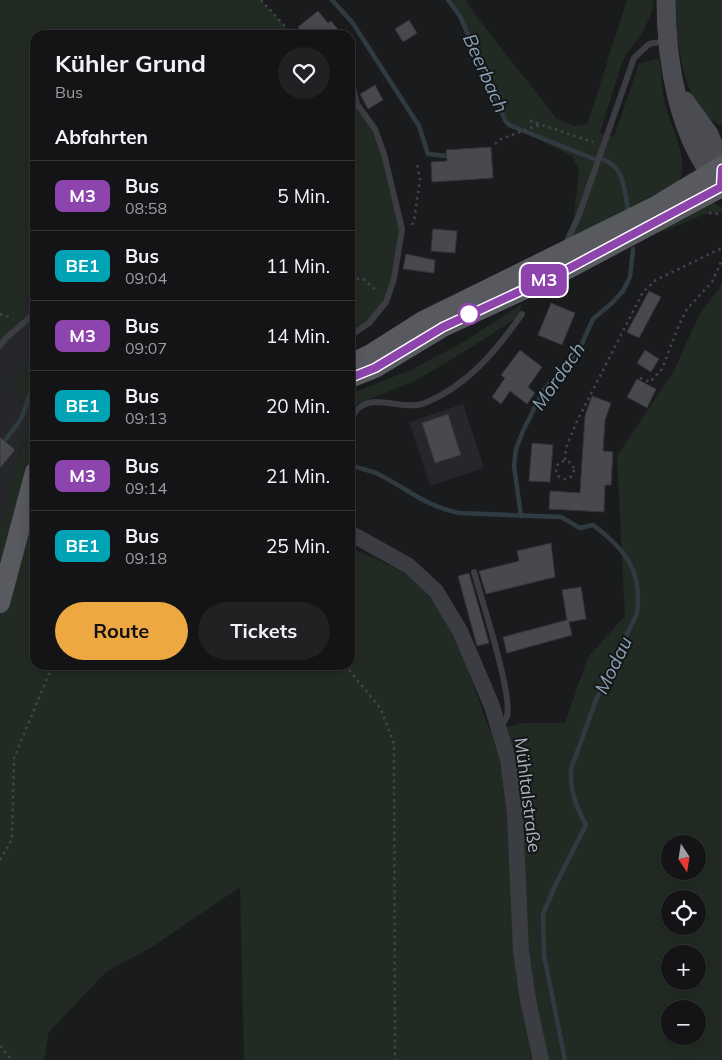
<!DOCTYPE html>
<html lang="de">
<meta charset="utf-8">
<style>
:root{--surface:#141416;--page:#212123;--text:#f1f3f6;--muted:#9d9ea1;--line:#333335;--accent:#eda842}
body{margin:0;font-family:Mulish,sans-serif;background:var(--page);color:var(--text);height:100vh;display:flex;flex-direction:column;font-size:19px;white-space:nowrap}
*{box-sizing:border-box;margin:0}
p{font-size:16px;color:var(--muted)}
.icon{flex:none;width:28px;height:28px;fill:none;stroke:currentColor;stroke-width:2;stroke-linecap:round;stroke-linejoin:round}
.map{position:relative;flex:1;overflow:hidden}
.drawer{position:absolute;left:30px;top:30px;width:325px;height:640px;display:flex;flex-direction:column;background:var(--surface);border-radius:15px;box-shadow:0 2px 12px #0003,0 0 0 1px var(--line)}
.drawer>*{flex:none}
.badge{padding:0 10px;border-radius:8px;font-size:18px;line-height:32px}
.needle{width:32px;rotate:168deg}
.fabs{position:absolute;left:661px;top:835px;display:grid;gap:10px}
.fabs a{display:grid;place-items:center;width:45px;height:45px;border-radius:50%;background:var(--surface);box-shadow:0 2px 12px #0003,0 0 0 1px var(--line);font-size:25px}
.map>.badge{position:absolute;translate:-50% -50%;box-shadow:0 0 0 2px #fff}
h2{padding:0 25px;font-size:19px;line-height:45px}
.round{display:grid;place-items:center;flex:none;width:52px;height:52px;border-radius:26px;background:var(--page)}
.overview{display:flex;align-items:center;justify-content:space-between;height:85px;padding:0 25px}
h1{font-size:24px;font-weight:700;line-height:38px}
.button{display:flex;gap:10px;margin-top:auto;padding:10px 25px}
.button a{flex:1;height:58px;border-radius:30px;background:var(--accent);color:#111;font-size:20px;font-weight:700;line-height:58px;text-align:center}
.button a+a{background:var(--page);color:var(--text)}
ul{padding:0;list-style:none}
li{display:flex;align-items:center;gap:15px;height:70px;padding:0 25px;border-top:1px solid var(--line)}
li div{flex:1}
li b{display:block;font-size:19px}
li em{font-style:normal}
li .badge{min-width:55px;font-weight:700;text-align:center}
.map>svg:first-child{display:block}
.built{fill:#26272a}
.green{fill:#222b23;fill-rule:evenodd}
.lines{fill:none;stroke-linecap:round;stroke-linejoin:round}
.stream{stroke:#303b41;stroke-width:4.5}
.building{fill:#47494d;stroke:#343539}
.path{stroke:#424449;stroke-width:2.5;stroke-dasharray:2.5 4;stroke-linecap:butt}
.service{stroke:#3b3d42;stroke-width:6}
.tertiary{stroke:#3b3d42;stroke-width:16}
.secondary{stroke:#4a4c52;stroke-width:19}
.primary{stroke:#585a60;stroke-width:20}
.line-casing{stroke:#fff;stroke-width:11}
.line{stroke:#8e44ad;stroke-width:8}
.stop-dot{fill:#fff;stroke:#8e44ad;stroke-width:2.5}
.labels{text-anchor:middle;dominant-baseline:central;stroke-width:4;stroke-linejoin:round;paint-order:stroke}
.street-label{font-size:18px;fill:#adb3bc;stroke:#151618}
.water-label{font-size:19px;font-style:italic;fill:#86a2b5;stroke:#151618}
</style>
<div class="map">
<svg width="722" height="1060" viewBox="0 0 722 1060">
<rect width="100%" height="100%" fill="#1a1b1d"/>
<g class="built">
<polygon points="35,290 35,356 28,362 12,382 32,424 24,438 0,524 0,346 23,322 28,295"/>
<polygon points="463,404 484,468 430,486 409,422"/>
</g>
<g class="green">
<polygon points="0,0 261,0 293,35 35,35 35,290 28,295 23,322 0,346"/>
<path d="M448,0H466L477,17L556,118L574,126L587,124L589,119L627,0H654L651,14L641,36L626,54L621,65L600,133L614,137L639,64L657,59L660,62C661,76 662,90 665,104C671,130 691,159 678,185L722,207V212C698,212 680,228 656,233C633,239 599,237 575,238L572,235L579,170L572,156L511,126L508,122L460,16Z"/>
<path d="M674,0H722V126C681,109 677,37 674,0Z"/>
<polygon points="350,97 375,129 401,219 397,263 380,310 350,336"/>
<path d="M722,282V1060H244L240,887L152,947L106,972L49,1032L44,1060H0V524L24,438L32,424L12,382L28,362L35,356V665H350V548C371,557 394,565 412,579C453,611 472,684 490,731L523,723H565L588,657L625,616L617,456L675,369L699,315L719,289ZM670,844H698V871H670ZM670,899H698V926H670ZM670,954H698V981H670ZM670,1009H698V1036H670Z"/>
<polygon points="522,304 518,317 467,350 417,380 350,407 350,394 413,369 465,341"/>
</g>
<g class="lines">
<g class="stream">
<polyline points="332,0 352,22 419,126 428,154 446,156"/>
<polyline points="448,0 460,16 505,120 509,125 594,159"/>
<path d="M604,160C625,168 624,190 628,210"/>
<polyline points="6,439 21,419 35,381"/>
<path d="M350,465C358,468 368,470 376,473C407,488 424,506 459,513L561,517L580,528L593,525C625,549 643,571 637,613L596,700L571,769C570,791 576,806 586,825L556,884L543,914L544,955L565,1060"/>
<polyline points="521,516 514,466 516,449 523,431 543,391 579,350 593,319 612,303 623,291 630,277 633,249"/>
</g>
</g>
<g class="building">
<polygon points="318,11 328,23 331,21 343,35 304,35 298,27"/>
<polygon points="409,20 417,33 403,42 395,29"/>
<polygon points="375,85 383,100 368,109 360,94"/>
<polygon points="491,147 493,178 432,182 431,162 447,161 446,150"/>
<polygon points="433,229 457,231 455,253 431,251"/>
<polygon points="406,254 435,260 434,273 403,269"/>
<polygon points="649,291 661,297 639,338 627,332"/>
<polygon points="551,303 575,313 562,345 538,335"/>
<polygon points="520,350 542,367 528,387 535,393 527,404 510,391 501,404 492,397 505,378 501,375"/>
<polygon points="645,350 659,359 651,372 637,363"/>
<polygon points="637,379 656,389 647,408 627,397"/>
<polygon points="592,396 611,403 605,420 603,451 613,452 611,485 605,485 604,512 549,509 550,491 580,493 585,416"/>
<polygon points="448,414 461,455 435,463 422,423"/>
<polygon points="0,437 15,450 0,468"/>
<polygon points="532,443 553,445 550,482 529,481"/>
<polygon points="551,543 555,577 486,594 479,571 519,561 517,551"/>
<polygon points="469,573 489,643 477,646 458,576"/>
<polygon points="581,587 586,619 569,622 572,635 507,653 503,637 567,620 562,590"/>
</g>
<g class="lines">
<g class="path">
<polyline points="261,0 293,35"/>
<polyline points="530,121 593,142"/>
<polyline points="495,144 501,139 539,125"/>
<polyline points="709,213 722,214"/>
<polyline points="412,225 414,221 420,179 417,164"/>
<polyline points="350,278 363,279 378,292"/>
<polyline points="0,314 13,318"/>
<polyline points="640,378 650,382 662,369 679,325 687,309 712,282 722,260"/>
<polyline points="565,460 566,448 577,421 643,292 656,280 722,248"/>
<circle cx="565" cy="470" r="9"/>
<polyline points="345,665 381,709 394,744 395,1060"/>
<polyline points="0,860 12,839 14,758 49,674 57,665"/>
<polyline points="0,1046 12,1060"/>
</g>
<g class="service">
<polyline points="350,82 353,87 357,104 375,129 384,154 402,229 394,279 386,302 369,323 350,336"/>
<polyline points="568,239 579,215 634,58 649,44 666,41"/>
<polyline points="0,346 6,338 35,313"/>
<path d="M350,425C352,421 353,415 356,411C371,391 404,412 425,403C467,386 496,351 522,314"/>
<path d="M474,572C481,597 513,696 507,716C506,719 503,723 501,726"/>
</g>
<polyline class="tertiary" points="350,533 409,566 436,591 460,631 492,706 508,759 515,815 521,951 528,1000 541,1060"/>
<g class="secondary">
<path d="M666,0C666,61 678,138 719,185"/>
<polyline points="685,101 709,134 722,165"/>
</g>
<g class="primary">
<polyline points="350,364 371,354 423,321 654,207 722,166"/>
<polyline points="350,378 375,368 443,327 566,270 722,187"/>
<polyline points="0,603 35,472"/>
</g>
</g>
<g class="lines">
<defs>
<polyline id="line" points="350,378 375,368 443,327 566,270 721,187 722,169"/>
</defs>
<use href="#line" class="line-casing"/>
<use href="#line" class="line"/>
</g>
<circle class="stop-dot" cx="469" cy="314" r="10"/>
<g class="labels">
<g class="street-label">
<text transform="translate(528 795) rotate(83)">Mühltalstraße</text>
</g>
<g class="water-label">
<text transform="translate(486 73) rotate(66)">Beerbach</text>
<text transform="translate(558 376) rotate(-55)">Mordach</text>
<text transform="translate(613 665) rotate(-64)">Modau</text>
</g>
</g>
</svg>
<div class="fabs">
<a><svg class="needle" viewBox="-14 -14 28 28"><path d="M0-13l5 13h-10z" fill="#e53935"/><path d="M0 13l5-13h-10z" fill="#9d9ea1"/></svg></a>
<a><svg class="icon" aria-label="locate" viewBox="0 0 24 24"><circle cx="12" cy="12" r="6"/><path d="M12 2v4M12 18v4M2 12h4M18 12h4"/></svg></a>
<a>+</a>
<a>−</a>
</div>
<b class="badge" style="left:544px;top:280px;background:#8e44ad;color:#fff">M3</b>
<section class="drawer">
<div class="overview"><div><h1>Kühler Grund</h1><p>Bus</p></div><a class="round"><svg class="icon" aria-label="heart" viewBox="0 0 24 24"><path d="M12 20l-8-8c-3-5 5-10 8-4 3-6 11-1 8 4z"/></svg></a></div>
<h2>Abfahrten</h2>
<ul>
<li><span class="badge" style="background:#8e44ad;color:#fff">M3</span><div><b>Bus</b><p>08:58</p></div><em>5 Min.</em></li>
<li><span class="badge" style="background:#00a3b4;color:#fff">BE1</span><div><b>Bus</b><p>09:04</p></div><em>11 Min.</em></li>
<li><span class="badge" style="background:#8e44ad;color:#fff">M3</span><div><b>Bus</b><p>09:07</p></div><em>14 Min.</em></li>
<li><span class="badge" style="background:#00a3b4;color:#fff">BE1</span><div><b>Bus</b><p>09:13</p></div><em>20 Min.</em></li>
<li><span class="badge" style="background:#8e44ad;color:#fff">M3</span><div><b>Bus</b><p>09:14</p></div><em>21 Min.</em></li>
<li><span class="badge" style="background:#00a3b4;color:#fff">BE1</span><div><b>Bus</b><p>09:18</p></div><em>25 Min.</em></li>
</ul>
<div class="button"><a>Route</a><a>Tickets</a></div>
</section>
</div>
